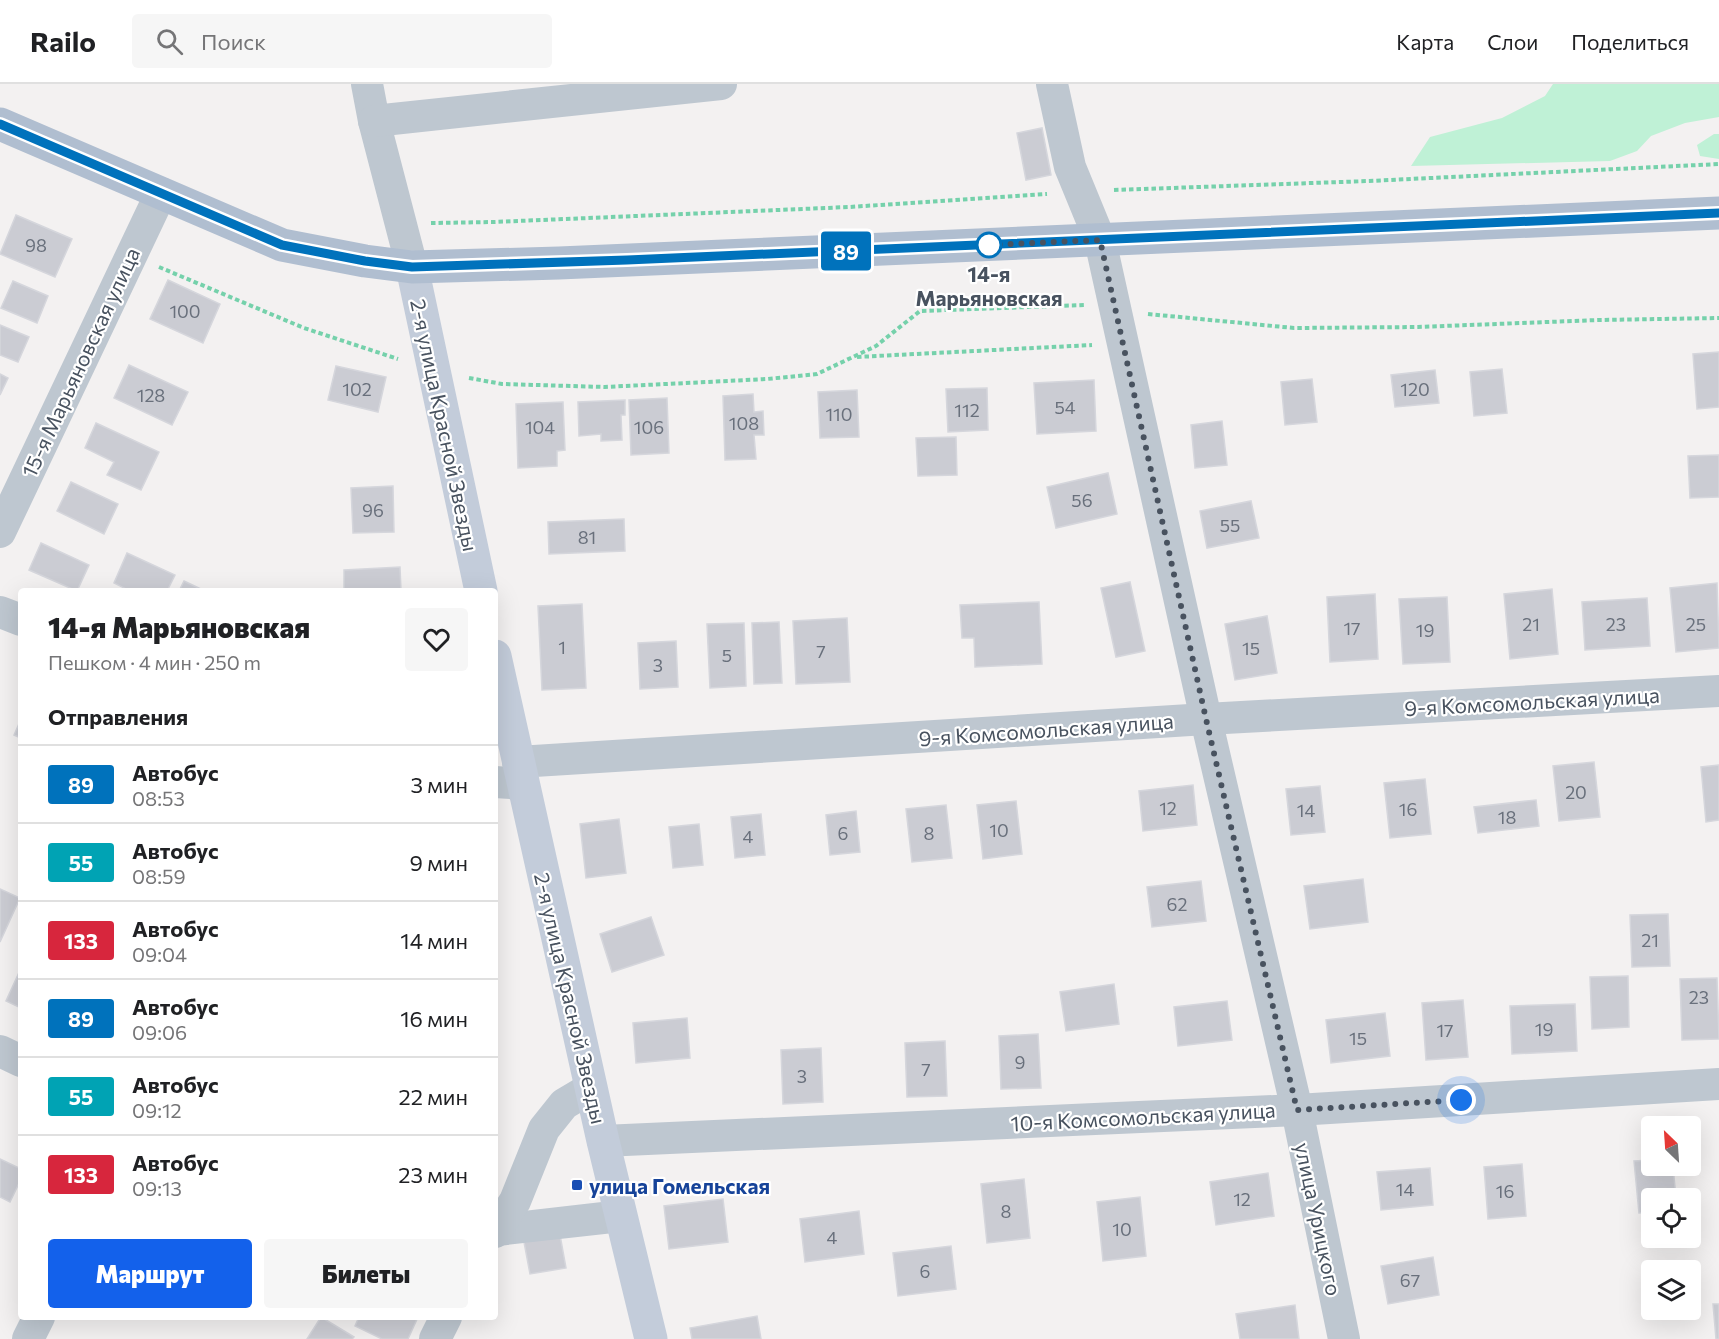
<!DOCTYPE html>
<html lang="ru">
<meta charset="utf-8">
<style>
:root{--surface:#fff;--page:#f6f6f6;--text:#202124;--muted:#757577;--line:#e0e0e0;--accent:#1361eb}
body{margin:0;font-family:Commissioner,sans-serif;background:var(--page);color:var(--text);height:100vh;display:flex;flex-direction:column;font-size:22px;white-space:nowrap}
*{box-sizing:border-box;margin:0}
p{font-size:20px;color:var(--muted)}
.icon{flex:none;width:33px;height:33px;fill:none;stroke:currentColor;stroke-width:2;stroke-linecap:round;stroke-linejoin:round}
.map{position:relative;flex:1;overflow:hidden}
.side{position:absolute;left:18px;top:504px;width:480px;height:732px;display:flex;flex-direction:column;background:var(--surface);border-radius:6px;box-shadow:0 6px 24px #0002}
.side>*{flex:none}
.badge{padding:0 12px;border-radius:4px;font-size:21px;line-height:39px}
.needle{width:39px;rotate:335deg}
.buttons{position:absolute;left:1641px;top:1032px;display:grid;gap:12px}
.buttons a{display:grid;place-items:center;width:60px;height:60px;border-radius:6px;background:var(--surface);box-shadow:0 6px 24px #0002;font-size:30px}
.you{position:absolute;width:30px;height:30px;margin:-15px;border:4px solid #fff;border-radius:50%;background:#1a73e8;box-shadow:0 0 0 9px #1a73e833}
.map>.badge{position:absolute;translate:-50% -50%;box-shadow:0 0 0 3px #fff}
h2{padding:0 30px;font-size:22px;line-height:54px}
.round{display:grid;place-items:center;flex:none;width:63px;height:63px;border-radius:6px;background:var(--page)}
.overview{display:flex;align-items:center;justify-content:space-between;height:102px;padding:0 30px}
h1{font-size:28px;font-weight:800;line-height:45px}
.primary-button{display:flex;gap:12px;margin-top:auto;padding:12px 30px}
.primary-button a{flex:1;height:69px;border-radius:6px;background:var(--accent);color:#fff;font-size:24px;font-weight:800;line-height:69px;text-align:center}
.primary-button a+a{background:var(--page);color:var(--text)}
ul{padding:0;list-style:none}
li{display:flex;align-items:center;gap:18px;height:78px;padding:0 30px;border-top:2px solid var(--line)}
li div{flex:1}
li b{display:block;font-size:22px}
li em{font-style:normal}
li .badge{min-width:66px;font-weight:700;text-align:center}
header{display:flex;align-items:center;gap:36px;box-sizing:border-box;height:84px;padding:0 30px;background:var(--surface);border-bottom:2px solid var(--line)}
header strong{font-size:28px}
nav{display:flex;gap:33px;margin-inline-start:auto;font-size:21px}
.search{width:420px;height:54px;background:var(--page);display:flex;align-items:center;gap:15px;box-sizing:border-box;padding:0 21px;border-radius:6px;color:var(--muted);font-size:22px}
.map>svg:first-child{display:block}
.green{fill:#bff1d6}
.building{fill:#cbccd3;stroke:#d5d6dc;stroke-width:1.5}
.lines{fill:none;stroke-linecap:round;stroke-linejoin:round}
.path{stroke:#75d1ab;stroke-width:4;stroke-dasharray:4.5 3;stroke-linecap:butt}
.street{stroke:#bec7d0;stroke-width:32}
.secondary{stroke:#c3ccda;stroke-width:33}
.primary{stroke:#b0bed0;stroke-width:33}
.line-casing{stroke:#fff;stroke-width:14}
.line{stroke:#0072bc;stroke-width:9}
.walk{stroke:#48525f;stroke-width:6;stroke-dasharray:0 10.8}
.stop-dot{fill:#fff;stroke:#0072bc;stroke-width:3}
.transit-dot{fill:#1a4fb4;stroke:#fff;stroke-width:2}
.labels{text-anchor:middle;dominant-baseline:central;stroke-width:4.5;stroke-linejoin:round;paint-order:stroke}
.number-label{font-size:18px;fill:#69707c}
.stop-label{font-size:21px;font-weight:bold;fill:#48525f;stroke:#fff}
.street-label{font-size:21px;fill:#48525f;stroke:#fff}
.transit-label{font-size:21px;font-weight:bold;fill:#164399;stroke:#fff;text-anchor:start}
</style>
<header>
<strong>Railo</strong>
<div class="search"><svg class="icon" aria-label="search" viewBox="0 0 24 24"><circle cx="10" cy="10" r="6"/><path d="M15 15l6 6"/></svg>Поиск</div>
<nav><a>Карта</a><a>Слои</a><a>Поделиться</a></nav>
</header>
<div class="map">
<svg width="1719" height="1255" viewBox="0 0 1719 1255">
<rect width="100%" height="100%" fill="#f3f1f1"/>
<g class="green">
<polygon points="1553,0 1719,0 1719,33 1685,39 1651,52 1637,67 1610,77 1411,82 1430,53 1502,34 1545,12"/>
<polygon points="1714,50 1719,50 1719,75 1700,72 1697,61"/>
</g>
<g class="building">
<polygon points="1042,44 1051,91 1026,96 1017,49"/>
<polygon points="16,131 72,155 55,193 0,170"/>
<polygon points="168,196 220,220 203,259 150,235"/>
<polygon points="13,197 48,212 37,239 1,224"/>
<polygon points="0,241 29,253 18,278 0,271"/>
<polygon points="1719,268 1719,323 1697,325 1693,270"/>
<polygon points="129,281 188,308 172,341 114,314"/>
<polygon points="336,282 386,293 378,328 328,316"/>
<polygon points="1502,285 1507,329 1474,332 1470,288"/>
<polygon points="1435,286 1439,319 1395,323 1391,291"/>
<polygon points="0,290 8,294 0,311"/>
<polygon points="1312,295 1317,338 1285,341 1281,298"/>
<polygon points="1094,296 1096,347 1037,350 1034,299"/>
<polygon points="987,304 988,346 948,348 946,305"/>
<polygon points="857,306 859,353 820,354 818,308"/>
<polygon points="753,310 754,328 763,327 764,351 754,351 756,375 725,376 723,312"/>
<polygon points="667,314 669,369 631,371 629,316"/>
<polygon points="625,316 625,331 621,331 622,356 601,357 601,350 579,352 578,318"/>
<polygon points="563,318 565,366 557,367 557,382 518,384 516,320"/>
<polygon points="1222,337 1227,381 1195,384 1191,341"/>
<polygon points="96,339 159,368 141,406 107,391 114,378 85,364"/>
<polygon points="956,353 957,391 918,392 916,354"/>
<polygon points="1719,371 1719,413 1690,414 1688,372"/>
<polygon points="1108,389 1117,430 1056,444 1047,403"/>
<polygon points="71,398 118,420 104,450 57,427"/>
<polygon points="393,402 394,448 353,449 351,404"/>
<polygon points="1251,417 1259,454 1207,464 1200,427"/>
<polygon points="624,435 625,467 549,470 548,438"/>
<polygon points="41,459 89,481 77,507 29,486"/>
<polygon points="127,469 175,491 167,507 130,507 114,499"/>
<polygon points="400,483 401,507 344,507 344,486"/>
<polygon points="184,497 205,507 179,507"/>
<polygon points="1130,498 1145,567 1116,573 1101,504"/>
<polygon points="1717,499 1719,564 1676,568 1670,504"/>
<polygon points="1552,505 1558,570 1510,575 1504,510"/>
<polygon points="1375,510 1378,575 1330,578 1327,513"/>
<polygon points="1447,513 1450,578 1403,580 1399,515"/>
<polygon points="1647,514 1650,562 1585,566 1582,518"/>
<polygon points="1039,518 1042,580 975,583 974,554 962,554 960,521"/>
<polygon points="582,520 586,604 542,606 538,522"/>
<polygon points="1267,532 1277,589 1235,596 1225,540"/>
<polygon points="847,534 850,598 796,600 793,537"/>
<polygon points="779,538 782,599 754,600 752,539"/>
<polygon points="744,539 746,602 710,604 707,540"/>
<polygon points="676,557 678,603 640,605 638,559"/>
<polygon points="21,635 21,654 14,651"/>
<polygon points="1594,678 1600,733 1559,737 1553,682"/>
<polygon points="1719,681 1719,736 1706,738 1701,683"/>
<polygon points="1425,695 1431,750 1390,754 1384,699"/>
<polygon points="1193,701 1197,741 1143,747 1139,707"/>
<polygon points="1320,702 1325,748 1291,751 1286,705"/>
<polygon points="1536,716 1539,742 1478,749 1474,723"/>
<polygon points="1016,717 1022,770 983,775 977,721"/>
<polygon points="946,721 952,774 912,778 906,725"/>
<polygon points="856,727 860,768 830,771 826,731"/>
<polygon points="761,730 765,771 735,774 731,733"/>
<polygon points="619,735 626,789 586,794 580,740"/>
<polygon points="699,740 703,781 673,784 669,743"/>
<polygon points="1363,795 1368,838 1310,845 1304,802"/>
<polygon points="1201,797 1206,837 1152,843 1147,803"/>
<polygon points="0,805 20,814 0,858"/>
<polygon points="1668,830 1670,882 1632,883 1630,831"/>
<polygon points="651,833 664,871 612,888 600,850"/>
<polygon points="21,884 21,924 6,917"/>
<polygon points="1628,892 1629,943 1592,945 1590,893"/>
<polygon points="1717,894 1719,955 1682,956 1680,895"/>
<polygon points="1114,900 1119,940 1066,947 1060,908"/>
<polygon points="1463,916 1468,973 1426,976 1422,919"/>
<polygon points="1227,917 1232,956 1178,962 1174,923"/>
<polygon points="1575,920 1577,967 1512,970 1510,922"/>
<polygon points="1385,929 1390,972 1331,979 1326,936"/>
<polygon points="687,934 690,974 636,979 633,939"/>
<polygon points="1038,950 1041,1004 1001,1005 999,952"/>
<polygon points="945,957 947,1012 907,1013 905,959"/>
<polygon points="821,964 823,1018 783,1020 781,966"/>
<polygon points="0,1075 21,1085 21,1095 10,1118 0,1113"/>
<polygon points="1652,1076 1652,1082 1673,1082 1676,1114 1652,1114 1652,1128 1639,1129 1634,1077"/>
<polygon points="1522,1080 1526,1132 1488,1135 1484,1083"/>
<polygon points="1430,1084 1433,1121 1381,1126 1377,1088"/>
<polygon points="1268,1089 1274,1132 1216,1141 1210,1098"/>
<polygon points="1024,1095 1030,1154 987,1159 981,1100"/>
<polygon points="1140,1113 1146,1172 1103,1177 1097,1118"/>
<polygon points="723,1115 728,1158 669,1165 664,1122"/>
<polygon points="859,1127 864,1170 805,1178 800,1135"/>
<polygon points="560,1151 566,1184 530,1190 524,1158"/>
<polygon points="951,1162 956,1205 898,1212 893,1169"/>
<polygon points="1433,1173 1439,1211 1388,1220 1381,1182"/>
<polygon points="1713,1220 1719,1220 1719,1255 1716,1255"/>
<polygon points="1295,1221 1299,1255 1240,1255 1236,1230"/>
<polygon points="757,1232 761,1255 692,1255 690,1244"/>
<polygon points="321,1233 354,1253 352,1255 307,1255"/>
<polygon points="359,1233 418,1233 408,1255 382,1255 355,1242"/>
</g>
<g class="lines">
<g class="path">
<polyline points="1114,106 1369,97 1719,80"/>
<polyline points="431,139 494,138 849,123 1047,110"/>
<polyline points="159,183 304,244 398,275"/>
<polyline points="1148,230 1294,244 1418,243 1599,236 1719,234"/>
<polyline points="857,273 1092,261"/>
<polyline points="469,294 502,300 605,303 767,295 817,290 876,262 920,227 1084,221"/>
</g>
<g class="street">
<polyline points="367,0 374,37 412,183"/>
<polyline points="1052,0 1070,83 1100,156 1206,635 1297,1026 1344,1255"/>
<polyline points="374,37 721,0"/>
<polyline points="0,448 161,109"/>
<polyline points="0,528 21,536"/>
<polyline points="518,678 1206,635 1719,607"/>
<polyline points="495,698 523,700"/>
<polyline points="0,967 21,977"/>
<polyline points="603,1057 1297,1026 1719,1000"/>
<polyline points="497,1146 621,1132"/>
<polyline points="495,1148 515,1117 544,1045 564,1020 591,1004"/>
<polyline points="28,1255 39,1233"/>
<polyline points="435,1255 446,1233"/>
</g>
<g class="secondary">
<polyline points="412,183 481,507"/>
<polyline points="495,572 603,1057 651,1255"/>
</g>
<polyline class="primary" points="0,40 282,161 365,177 412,183 559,179 1719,129"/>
</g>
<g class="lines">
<defs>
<polyline id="line" points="0,40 282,161 365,177 412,183 627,176 1719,129"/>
</defs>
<use href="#line" class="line-casing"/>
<use href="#line" class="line"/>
<polyline class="walk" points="989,161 1100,156 1206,635 1297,1026 1461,1016"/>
</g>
<circle class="stop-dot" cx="989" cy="161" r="12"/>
<rect class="transit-dot" x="571" y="1095" width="12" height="12" rx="3"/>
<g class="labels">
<g class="number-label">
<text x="36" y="161">98</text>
<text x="185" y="227">100</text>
<text x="357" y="305">102</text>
<text x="1415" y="305">120</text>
<text x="151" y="311">128</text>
<text x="1065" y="323">54</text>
<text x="967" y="326">112</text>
<text x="839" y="330">110</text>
<text x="744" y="339">108</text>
<text x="540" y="343">104</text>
<text x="649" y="343">106</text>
<text x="1082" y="416">56</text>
<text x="373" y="426">96</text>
<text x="1230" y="441">55</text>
<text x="587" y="453">81</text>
<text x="1531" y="540">21</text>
<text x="1616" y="540">23</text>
<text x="1696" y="540">25</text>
<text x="1352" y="544">17</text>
<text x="1425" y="546">19</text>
<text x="562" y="563">1</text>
<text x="1251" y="564">15</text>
<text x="821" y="567">7</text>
<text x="727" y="571">5</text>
<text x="658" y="581">3</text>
<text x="1576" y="708">20</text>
<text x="1168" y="724">12</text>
<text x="1408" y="725">16</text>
<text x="1306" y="726">14</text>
<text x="1507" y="733">18</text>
<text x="999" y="746">10</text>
<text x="843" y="749">6</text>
<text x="929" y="749">8</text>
<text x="748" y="752">4</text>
<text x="1177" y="820">62</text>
<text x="1650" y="856">21</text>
<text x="1699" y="913">23</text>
<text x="1544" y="945">19</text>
<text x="1445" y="946">17</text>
<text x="1358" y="954">15</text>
<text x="1020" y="978">9</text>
<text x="926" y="985">7</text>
<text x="802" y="992">3</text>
<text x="1405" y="1105">14</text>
<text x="1505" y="1107">16</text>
<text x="1242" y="1115">12</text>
<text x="1006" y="1127">8</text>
<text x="1122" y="1145">10</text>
<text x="832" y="1153">4</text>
<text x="925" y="1187">6</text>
<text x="1410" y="1196">67</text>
</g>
<g class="stop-label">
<text x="989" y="189">14-я<tspan x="989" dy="24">Марьяновская</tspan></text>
</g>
<g class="street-label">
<text transform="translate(80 278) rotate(-65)">15-я Марьяновская улица</text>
<text transform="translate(445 341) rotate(78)">2-я улица Красной Звезды</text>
<text transform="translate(1532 617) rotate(-3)">9-я Комсомольская улица</text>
<text transform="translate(1046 645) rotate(-4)">9-я Комсомольская улица</text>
<text transform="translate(571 914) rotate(77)">2-я улица Красной Звезды</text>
<text transform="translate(1143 1032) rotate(-3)">10-я Комсомольская улица</text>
<text transform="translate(1319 1135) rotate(78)">улица Урицкого</text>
</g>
<g class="transit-label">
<text x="589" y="1101">улица Гомельская</text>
</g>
</g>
</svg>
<div class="buttons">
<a><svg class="needle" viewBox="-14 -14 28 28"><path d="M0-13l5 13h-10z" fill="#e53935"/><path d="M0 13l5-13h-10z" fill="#757577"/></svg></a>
<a><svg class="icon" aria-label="locate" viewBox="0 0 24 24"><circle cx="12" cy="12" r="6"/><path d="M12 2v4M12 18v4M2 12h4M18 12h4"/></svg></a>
<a><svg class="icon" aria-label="layers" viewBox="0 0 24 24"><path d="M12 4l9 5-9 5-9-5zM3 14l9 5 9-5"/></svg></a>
</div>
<div class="you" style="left:1461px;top:1016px"></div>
<b class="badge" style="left:846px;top:167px;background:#0072bc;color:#fff">89</b>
<section class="side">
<div class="overview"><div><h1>14-я Марьяновская</h1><p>Пешком · 4 мин · 250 m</p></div><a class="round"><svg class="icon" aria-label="heart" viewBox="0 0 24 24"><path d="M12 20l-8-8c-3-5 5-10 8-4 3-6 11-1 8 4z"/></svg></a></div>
<h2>Отправления</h2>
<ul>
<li><span class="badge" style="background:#0072bc;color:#fff">89</span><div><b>Автобус</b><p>08:53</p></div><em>3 мин</em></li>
<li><span class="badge" style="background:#00a3b4;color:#fff">55</span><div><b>Автобус</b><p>08:59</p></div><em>9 мин</em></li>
<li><span class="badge" style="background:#d7263d;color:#fff">133</span><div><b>Автобус</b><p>09:04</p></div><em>14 мин</em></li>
<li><span class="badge" style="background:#0072bc;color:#fff">89</span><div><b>Автобус</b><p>09:06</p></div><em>16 мин</em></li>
<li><span class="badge" style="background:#00a3b4;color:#fff">55</span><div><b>Автобус</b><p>09:12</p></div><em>22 мин</em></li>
<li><span class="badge" style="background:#d7263d;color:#fff">133</span><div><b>Автобус</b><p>09:13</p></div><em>23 мин</em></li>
</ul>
<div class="primary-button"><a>Маршрут</a><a>Билеты</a></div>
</section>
</div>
